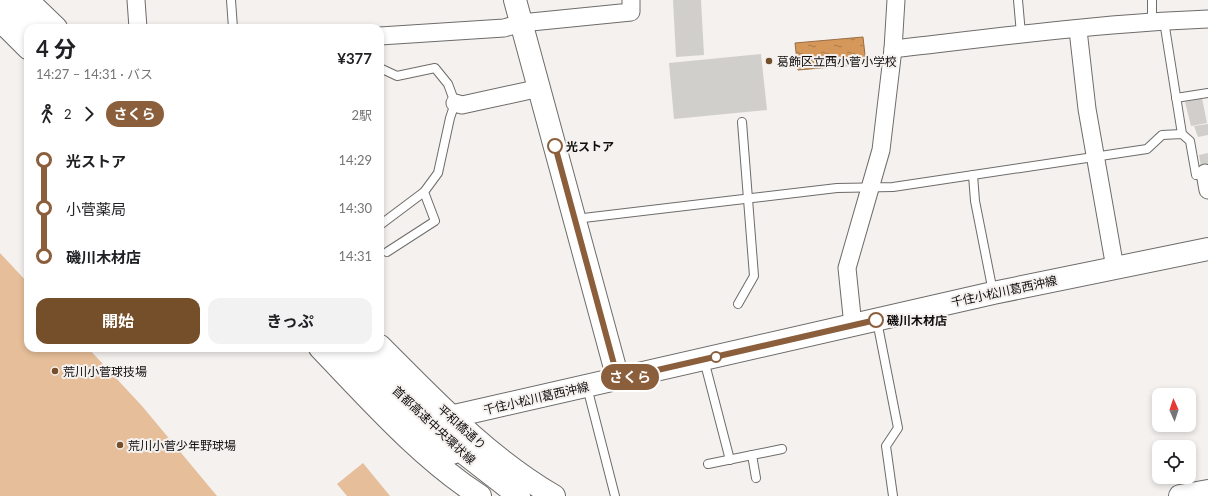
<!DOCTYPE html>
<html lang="ja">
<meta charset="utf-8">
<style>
:root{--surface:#fff;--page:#f2f2f2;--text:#202124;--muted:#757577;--accent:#744f2a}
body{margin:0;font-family:Lato,"Noto Sans JP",sans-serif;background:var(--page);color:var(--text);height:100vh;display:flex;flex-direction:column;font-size:15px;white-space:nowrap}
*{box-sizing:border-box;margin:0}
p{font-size:13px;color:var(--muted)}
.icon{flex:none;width:22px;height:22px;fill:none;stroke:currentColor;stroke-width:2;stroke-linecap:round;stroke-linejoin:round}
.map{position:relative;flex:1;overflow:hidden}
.side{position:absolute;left:24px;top:24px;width:360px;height:328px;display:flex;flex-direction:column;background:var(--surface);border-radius:12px;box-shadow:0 2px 6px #0003}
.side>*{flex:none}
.badge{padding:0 8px;border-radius:13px;font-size:14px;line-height:26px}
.needle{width:26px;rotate:357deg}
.buttons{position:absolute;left:1152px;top:388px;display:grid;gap:8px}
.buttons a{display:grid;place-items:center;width:44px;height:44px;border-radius:8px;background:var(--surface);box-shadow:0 2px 6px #0003;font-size:20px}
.map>.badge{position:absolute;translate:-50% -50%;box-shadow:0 0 0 2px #fff}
.legs{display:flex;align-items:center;gap:6px;height:44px;padding:0 12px;font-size:13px}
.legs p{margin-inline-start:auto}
.headline{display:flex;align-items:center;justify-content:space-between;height:68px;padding:0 12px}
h1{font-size:22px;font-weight:700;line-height:30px}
.cta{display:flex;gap:8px;margin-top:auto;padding:8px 12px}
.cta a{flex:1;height:46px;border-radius:12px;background:var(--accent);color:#fff;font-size:16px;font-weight:700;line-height:46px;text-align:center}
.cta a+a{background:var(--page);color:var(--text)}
ul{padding:0 12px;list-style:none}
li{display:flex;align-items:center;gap:14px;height:48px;font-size:15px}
li i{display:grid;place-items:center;width:6px;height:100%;margin:0 5px;background:currentColor}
li i::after{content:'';width:10px;height:10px;margin:-5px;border:3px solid;border-radius:50%;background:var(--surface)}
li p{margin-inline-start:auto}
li:first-child i{background:linear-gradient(#0000 50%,currentColor 0)}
li:last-child i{background:linear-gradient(currentColor 50%,#0000 0)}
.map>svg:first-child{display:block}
.green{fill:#e6bf9a}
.water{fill:url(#water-ripples);stroke:#996e43}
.building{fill:#d1cfcc}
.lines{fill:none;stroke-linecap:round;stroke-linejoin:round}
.lane-casing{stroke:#6e6c6a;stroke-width:10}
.street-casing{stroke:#6e6c6a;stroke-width:19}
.secondary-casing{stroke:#6e6c6a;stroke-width:24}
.primary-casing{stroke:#6e6c6a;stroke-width:24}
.highway-casing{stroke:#6e6c6a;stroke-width:24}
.lane{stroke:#fff;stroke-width:8}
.street{stroke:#fff;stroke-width:17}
.secondary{stroke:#fff;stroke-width:22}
.primary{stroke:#fff;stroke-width:22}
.highway{stroke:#fff;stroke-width:22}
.line-1-casing{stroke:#fff;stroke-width:9}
.line-1{stroke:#8b5e3c;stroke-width:6}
.poi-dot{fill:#744f2a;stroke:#f4f1ef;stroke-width:1.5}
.stop-1-dot{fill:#fff;stroke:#8b5e3c;stroke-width:2}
.labels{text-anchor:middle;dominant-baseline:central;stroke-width:4;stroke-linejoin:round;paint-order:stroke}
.poi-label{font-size:12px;fill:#0e0d0c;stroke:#f4f1ef;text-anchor:start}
.stop-label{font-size:12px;font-weight:bold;fill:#0e0d0c;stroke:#f4f1ef;text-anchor:start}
.street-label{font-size:12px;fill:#0e0d0c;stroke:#f4f1ef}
</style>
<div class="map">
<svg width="1208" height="496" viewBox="0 0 1208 496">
<defs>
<pattern id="water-ripples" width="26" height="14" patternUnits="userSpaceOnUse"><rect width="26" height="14" fill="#d5985a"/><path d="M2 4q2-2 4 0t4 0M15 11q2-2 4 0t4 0" fill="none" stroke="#ab7a49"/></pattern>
</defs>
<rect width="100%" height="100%" fill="#f4f1ef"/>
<g class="green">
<polygon points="0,253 28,283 28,348 88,348 142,406 217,496 0,496"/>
<polygon points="363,463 390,496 347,496 337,484"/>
</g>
<polygon class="water" points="863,37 866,64 798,70 795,43"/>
<g class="building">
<polygon points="673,0 701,0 704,55 676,57"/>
<polygon points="761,54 767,110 674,119 669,63"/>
<polygon points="1202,98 1207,123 1191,126 1185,102"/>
<polygon points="1208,124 1208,135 1198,137 1194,126"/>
<polygon points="1208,153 1208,166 1201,167 1199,155"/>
</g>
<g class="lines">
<defs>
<g id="lane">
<polyline points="231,0 233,28"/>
<polyline points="1018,0 1021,34"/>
<polyline points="1164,21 1182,134"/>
<polyline points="1152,22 1152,0"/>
<polyline points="380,68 397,76 435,68 448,84 455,103 450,118 438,173 424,192 435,221 387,252"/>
<polyline points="1176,98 1208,93"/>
<polyline points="973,175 975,201 993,292"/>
<polyline points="575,219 837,188 893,187 1147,149 1162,135 1182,134 1190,141 1196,175 1207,173"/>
<polyline points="380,225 424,192"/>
<polyline points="738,304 754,276 742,122"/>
<polyline points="877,321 898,428 886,446 893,496"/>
<polyline points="704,360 730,460"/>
<polyline points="587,387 615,496"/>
<polyline points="752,455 756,478"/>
<polyline points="708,464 782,449"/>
</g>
<g id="street">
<polyline points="136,0 138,28"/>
<polyline points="1078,30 1087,109 1115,268"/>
<polyline points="380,36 504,28 521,23 631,12 631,0"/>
<path d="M893,49C998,37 1103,23 1208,19"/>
<polyline points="455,103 462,105 540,88"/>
<polyline points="1205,173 1208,190"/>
<polyline points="853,326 847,268 881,150 893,49 896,0"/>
</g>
<polyline id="secondary" points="515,0 618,379"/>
<g id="primary">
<polyline points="27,0 56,28"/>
<polyline points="0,5 26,31"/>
<path d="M380,346C434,400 487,457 554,496"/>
<polyline points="340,348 425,433 452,453"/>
<polyline points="450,417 993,293 1208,249"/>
<polyline points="1180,496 1208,491"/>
</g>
<g id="highway">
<polyline points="10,0 40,28"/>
<polyline points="0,20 28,48"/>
<path d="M320,348C370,400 420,457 480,496"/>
<polyline points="355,348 451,443 519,496"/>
</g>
</defs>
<use href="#lane" class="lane-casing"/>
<use href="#street" class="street-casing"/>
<use href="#secondary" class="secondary-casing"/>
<use href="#primary" class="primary-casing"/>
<use href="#highway" class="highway-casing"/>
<use href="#lane" class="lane"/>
<use href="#street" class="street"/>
<use href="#secondary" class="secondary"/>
<use href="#primary" class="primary"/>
<use href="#highway" class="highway"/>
</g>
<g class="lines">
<defs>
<polyline id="line-1" points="555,146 618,379 876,320"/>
</defs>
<use href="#line-1" class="line-1-casing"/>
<use href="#line-1" class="line-1"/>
</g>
<g class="poi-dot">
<circle cx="769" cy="61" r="4"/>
<circle cx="55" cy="371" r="4"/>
<circle cx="120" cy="445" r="4"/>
</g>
<g class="stop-1-dot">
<circle cx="555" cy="146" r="7"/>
<circle cx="876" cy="320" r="7"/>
<circle cx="716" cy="357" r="5"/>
</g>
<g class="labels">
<g class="poi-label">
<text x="777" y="61">葛飾区立西小菅小学校</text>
<text x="63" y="371">荒川小菅球技場</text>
<text x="128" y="445">荒川小菅少年野球場</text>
</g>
<g class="stop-label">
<text x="566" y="146">光ストア</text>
<text x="887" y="320">磯川木材店</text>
</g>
<g class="street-label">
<text transform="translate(1004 291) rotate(-12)">千住小松川葛西沖線</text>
<text transform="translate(536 398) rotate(-13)">千住小松川葛西沖線</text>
<text transform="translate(434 425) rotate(43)">首都高速中央環状線</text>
<text transform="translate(462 427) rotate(42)">平和橋通り</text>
</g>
</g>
</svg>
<div class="buttons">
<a><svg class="needle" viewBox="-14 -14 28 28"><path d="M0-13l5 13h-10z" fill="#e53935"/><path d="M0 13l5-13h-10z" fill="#757577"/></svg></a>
<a><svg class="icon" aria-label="locate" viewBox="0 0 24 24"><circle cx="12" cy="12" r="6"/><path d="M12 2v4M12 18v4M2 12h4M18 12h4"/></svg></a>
</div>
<b class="badge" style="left:630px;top:377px;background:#8b5e3c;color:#fff">さくら</b>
<section class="side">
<div class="headline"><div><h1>4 分</h1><p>14:27 – 14:31 · バス</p></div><b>¥377</b></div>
<div class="legs"><svg class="icon" aria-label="walk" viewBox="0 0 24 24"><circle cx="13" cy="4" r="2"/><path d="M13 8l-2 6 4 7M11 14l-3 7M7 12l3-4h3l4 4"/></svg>2<svg class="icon" aria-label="forward" viewBox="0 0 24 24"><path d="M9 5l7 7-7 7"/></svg><b class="badge" style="background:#8b5e3c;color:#fff">さくら</b><p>2駅</p></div>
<ul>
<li><i style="color:#8b5e3c"></i><b>光ストア</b><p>14:29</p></li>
<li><i style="color:#8b5e3c"></i><span>小菅薬局</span><p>14:30</p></li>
<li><i style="color:#8b5e3c"></i><b>磯川木材店</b><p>14:31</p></li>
</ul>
<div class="cta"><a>開始</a><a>きっぷ</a></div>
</section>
</div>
